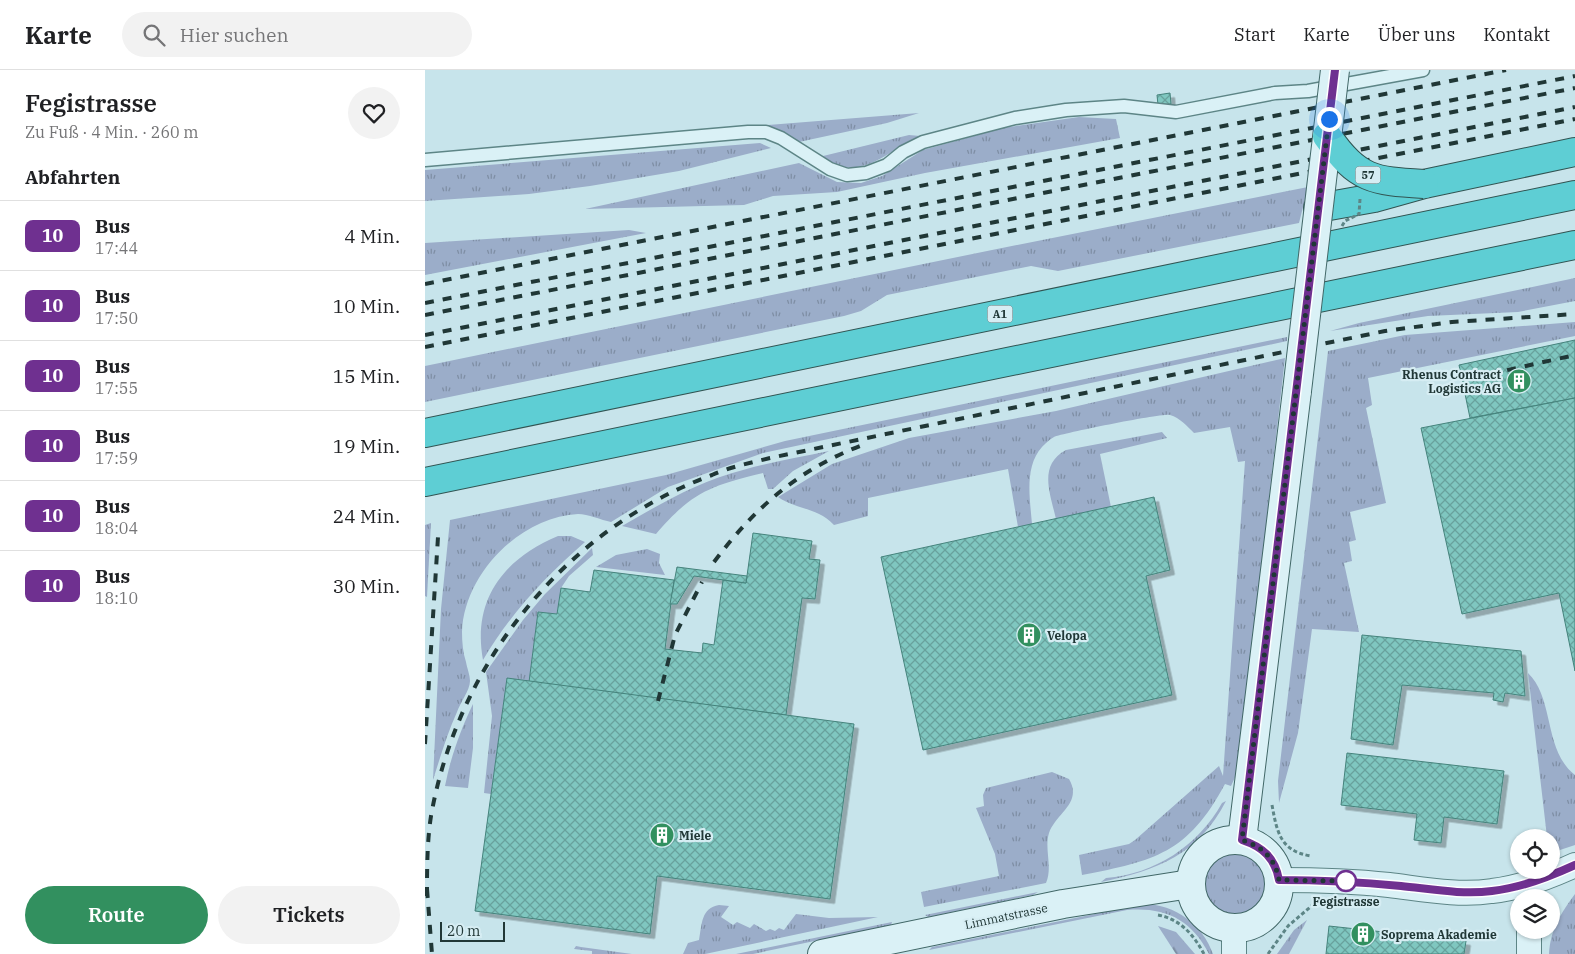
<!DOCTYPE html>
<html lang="de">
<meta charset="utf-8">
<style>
:root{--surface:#fff;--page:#f2f2f2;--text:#202124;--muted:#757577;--line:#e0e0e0;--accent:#32905f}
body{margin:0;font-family:"IBM Plex Serif",serif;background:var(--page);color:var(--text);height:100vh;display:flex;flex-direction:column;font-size:19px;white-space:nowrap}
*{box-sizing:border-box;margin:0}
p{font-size:16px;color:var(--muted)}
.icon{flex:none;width:28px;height:28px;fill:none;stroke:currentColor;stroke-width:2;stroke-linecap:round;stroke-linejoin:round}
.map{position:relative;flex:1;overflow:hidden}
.sheet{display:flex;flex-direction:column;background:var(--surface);width:425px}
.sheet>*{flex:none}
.badge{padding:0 10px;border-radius:8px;font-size:18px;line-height:32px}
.tools{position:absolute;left:1085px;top:759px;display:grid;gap:10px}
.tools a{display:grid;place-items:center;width:50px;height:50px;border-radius:50%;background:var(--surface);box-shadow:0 1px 4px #0004;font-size:25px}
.scale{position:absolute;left:15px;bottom:12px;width:65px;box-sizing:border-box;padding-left:5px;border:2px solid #203736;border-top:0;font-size:14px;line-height:18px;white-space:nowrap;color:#203736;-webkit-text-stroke:4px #d6edf3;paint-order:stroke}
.you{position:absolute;width:25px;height:25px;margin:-12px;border:4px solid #fff;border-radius:50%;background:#1a73e8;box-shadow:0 0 0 8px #1a73e833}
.map>.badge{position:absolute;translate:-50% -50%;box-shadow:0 0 0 2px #fff}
h2{padding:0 25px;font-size:19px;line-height:45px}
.round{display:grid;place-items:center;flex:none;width:52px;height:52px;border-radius:26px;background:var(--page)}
.summary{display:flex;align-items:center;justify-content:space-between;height:85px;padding:0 25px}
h1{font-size:24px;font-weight:600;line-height:38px}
.cta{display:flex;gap:10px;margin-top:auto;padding:10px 25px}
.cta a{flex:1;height:58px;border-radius:30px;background:var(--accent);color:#fff;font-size:20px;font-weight:600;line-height:58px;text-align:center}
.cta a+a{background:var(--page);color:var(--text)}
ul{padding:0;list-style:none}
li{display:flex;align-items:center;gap:15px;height:70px;padding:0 25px;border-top:1px solid var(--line)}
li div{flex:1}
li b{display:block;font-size:19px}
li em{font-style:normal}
li .badge{min-width:55px;font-weight:700;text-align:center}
header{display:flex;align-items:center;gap:30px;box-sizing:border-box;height:70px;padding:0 25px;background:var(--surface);border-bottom:1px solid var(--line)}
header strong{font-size:24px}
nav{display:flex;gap:28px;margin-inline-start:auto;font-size:18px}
.search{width:350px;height:45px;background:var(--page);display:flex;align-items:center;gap:12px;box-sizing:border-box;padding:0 18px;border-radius:28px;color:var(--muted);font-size:19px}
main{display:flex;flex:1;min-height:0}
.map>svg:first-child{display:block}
.grass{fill:url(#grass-tufts)}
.forest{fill:url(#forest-firs)}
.building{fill:url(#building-cross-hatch);stroke:#45837c;filter:url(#shadow)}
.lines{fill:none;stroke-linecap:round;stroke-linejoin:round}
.lane-casing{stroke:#5d8586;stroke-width:15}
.street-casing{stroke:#5d8586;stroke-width:26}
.secondary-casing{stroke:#416767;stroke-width:30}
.highway-casing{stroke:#315452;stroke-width:30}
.path{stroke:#5d8586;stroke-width:3;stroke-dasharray:4 2.5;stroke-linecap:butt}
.lane{stroke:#daf1f6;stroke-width:12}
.street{stroke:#daf1f6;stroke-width:24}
.secondary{stroke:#daf1f6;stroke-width:28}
.highway{stroke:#5eced4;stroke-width:28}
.rail{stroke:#203736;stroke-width:4;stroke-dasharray:9 9;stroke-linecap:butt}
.secondary-bridge-casing{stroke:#416767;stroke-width:30;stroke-linecap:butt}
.highway-bridge-casing{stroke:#315452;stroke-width:30;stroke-linecap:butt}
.path-bridge{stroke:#5d8586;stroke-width:3;stroke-dasharray:4 2.5;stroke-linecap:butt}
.secondary-bridge{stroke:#daf1f6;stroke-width:28}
.highway-bridge{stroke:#5eced4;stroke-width:28}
.line-casing{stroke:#fff;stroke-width:11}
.line{stroke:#6f3090;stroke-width:8}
.walk{stroke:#203736;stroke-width:5;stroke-dasharray:0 9}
.stop-dot{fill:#fff;stroke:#6f3090;stroke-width:2.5}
.labels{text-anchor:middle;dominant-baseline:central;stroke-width:4.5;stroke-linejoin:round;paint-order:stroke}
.shield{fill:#d6edf3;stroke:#576e6f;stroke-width:1}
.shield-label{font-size:11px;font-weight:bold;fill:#203736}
.poi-label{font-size:12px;font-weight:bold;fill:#203736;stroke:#d6edf3;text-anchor:start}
.stop-label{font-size:12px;font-weight:bold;fill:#203736;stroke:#d6edf3}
.street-label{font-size:12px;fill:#203736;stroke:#d6edf3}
</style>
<header>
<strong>Karte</strong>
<div class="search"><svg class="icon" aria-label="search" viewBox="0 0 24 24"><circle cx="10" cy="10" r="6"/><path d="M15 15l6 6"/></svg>Hier suchen</div>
<nav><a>Start</a><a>Karte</a><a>Über uns</a><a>Kontakt</a></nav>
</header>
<main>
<section class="sheet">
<div class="summary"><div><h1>Fegistrasse</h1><p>Zu Fuß · 4 Min. · 260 m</p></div><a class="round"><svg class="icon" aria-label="heart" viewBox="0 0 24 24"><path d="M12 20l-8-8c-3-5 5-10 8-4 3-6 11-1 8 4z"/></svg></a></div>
<h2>Abfahrten</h2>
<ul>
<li><span class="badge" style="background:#6f3090;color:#fff">10</span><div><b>Bus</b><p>17:44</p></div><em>4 Min.</em></li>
<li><span class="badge" style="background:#6f3090;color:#fff">10</span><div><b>Bus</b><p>17:50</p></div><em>10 Min.</em></li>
<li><span class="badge" style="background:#6f3090;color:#fff">10</span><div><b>Bus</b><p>17:55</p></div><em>15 Min.</em></li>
<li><span class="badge" style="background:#6f3090;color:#fff">10</span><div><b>Bus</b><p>17:59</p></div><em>19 Min.</em></li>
<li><span class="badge" style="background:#6f3090;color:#fff">10</span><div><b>Bus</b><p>18:04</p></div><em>24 Min.</em></li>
<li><span class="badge" style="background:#6f3090;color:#fff">10</span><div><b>Bus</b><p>18:10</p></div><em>30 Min.</em></li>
</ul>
<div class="cta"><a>Route</a><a>Tickets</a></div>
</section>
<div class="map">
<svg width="1150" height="884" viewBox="0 0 1150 884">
<defs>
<pattern id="grass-tufts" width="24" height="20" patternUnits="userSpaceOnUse" patternTransform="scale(1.25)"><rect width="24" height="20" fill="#9badc9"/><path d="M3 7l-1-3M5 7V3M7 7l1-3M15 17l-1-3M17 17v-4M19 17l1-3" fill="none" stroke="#7e8ea4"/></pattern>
<pattern id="forest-firs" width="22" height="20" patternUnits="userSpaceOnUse" patternTransform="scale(1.25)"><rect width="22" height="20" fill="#9badc9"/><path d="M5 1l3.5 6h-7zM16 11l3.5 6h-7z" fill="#7e8ea4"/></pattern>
<pattern id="building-cross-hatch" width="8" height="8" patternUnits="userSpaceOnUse" patternTransform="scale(1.25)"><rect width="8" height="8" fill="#7fc7c0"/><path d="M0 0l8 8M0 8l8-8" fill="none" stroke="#68a29d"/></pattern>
<filter id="shadow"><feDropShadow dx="4.5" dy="4.5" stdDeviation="0" flood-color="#0004"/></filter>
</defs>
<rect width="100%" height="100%" fill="#c7e4eb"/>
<g class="grass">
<polygon points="494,43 462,53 374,72 343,55"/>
<polygon points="654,47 691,49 695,68 500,103 412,122 348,126 319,135 160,139 374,93 412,112 436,113 457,106 498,80 578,58"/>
<path d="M484,65L495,66C457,84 437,113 394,87Z"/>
<polygon points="335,73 346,78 254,101 165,116 104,124 0,131 0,100"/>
<polygon points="883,117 874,153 633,201 606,196 462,225 436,241 419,246 0,332 0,296 567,180"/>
<polygon points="204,160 221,163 0,205 0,173"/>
<polygon points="1150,208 1150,231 1093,242 1003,246 905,261 934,253"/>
<polygon points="1150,252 1150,266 943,308 947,335 941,338 961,433 925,442 931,470 924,472 927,491 919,493 934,562 887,559 873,663 854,733 853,711 903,281 980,265"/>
<path d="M862,267V271L338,383L243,417L186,452C176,450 163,444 153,444C95,447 39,504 37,562C37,572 38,583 41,592C42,598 45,605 45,611C45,620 35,633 32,642C22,664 15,688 8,710L16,539L25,450L241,405L360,371Z"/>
<path d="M860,288L817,667L811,705L806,716L800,714C763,783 730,791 657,805L654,785L704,774L710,770L794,696L798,706L820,391L813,392L805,357L769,363C762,356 755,348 745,345C738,343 639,363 629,367C625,369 620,374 617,377C599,397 605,429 607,454L593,457L583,399L443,428V446L409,455C392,437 372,440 353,427L407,394L484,368L631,341Z"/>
<path d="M737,362L742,368L675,384L686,437L631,449C625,423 613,395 641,380Z"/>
<path d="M404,381L368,401L348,419H343L338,403C285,416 267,422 231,464L197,456C235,434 274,411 318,400C346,392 375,387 404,381Z"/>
<polygon points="6,453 2,527 0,526 0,455"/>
<path d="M133,466H146L160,472C120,507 85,544 58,590C47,530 78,489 133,466Z"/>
<polygon points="167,478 168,485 144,506 136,518 132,544 113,542 104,612 82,609 66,724 59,723 67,646 61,602 98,550 120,524"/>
<polygon points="222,479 235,484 234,493 240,505 171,497 191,485"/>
<path d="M1103,603C1130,629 1118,680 1150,705V775L1126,783V768L1122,767Z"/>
<path d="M48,634V678L43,718L20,716C26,686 35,661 48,634Z"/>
<path d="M627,702L644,709C658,733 631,743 624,763C619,779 628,797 621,813L499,837L496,822L574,806L570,784L551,738L559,736L558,725L561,718Z"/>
<path d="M801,731C773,785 733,800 676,812L681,808C730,804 773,776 797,733Z"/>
<circle cx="810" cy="815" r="31"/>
<polygon points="613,822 608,825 503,847 500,845"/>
<path d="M1150,824V884H1124C1125,860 1136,843 1150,824Z"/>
<path d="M719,834C750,834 778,855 788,884H784C766,849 740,837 702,840L504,880L507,877Z"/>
<path d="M294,835L304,836L296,847L308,855L312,852L325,858L329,854L341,861L345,859L350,861L354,858L359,860L371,844L404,848L453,847L280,884H258L263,873L274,870C277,854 276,838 294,835Z"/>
<polygon points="882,850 864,884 852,884 869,860"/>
<polygon points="467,852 466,855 328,884 311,884"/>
<polygon points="151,876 156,877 207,884 167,884 167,881 149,879"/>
</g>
<polygon class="forest" points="733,856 751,862 770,884 751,884"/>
<g class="building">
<polygon points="745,23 746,34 733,35 732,25"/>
<polygon points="1150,270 1150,328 1045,348 1034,295"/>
<polygon points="1150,328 1150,601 1134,523 1037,544 996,358"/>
<polygon points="729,427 745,500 721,506 747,625 498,680 456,487"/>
<polygon points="328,463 387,471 384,489 395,490 390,529 377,528 361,645 104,612 113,542 132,544 136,518 165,522 169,500 249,510 240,579 277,583 278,573 289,575 298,510 321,513"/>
<polygon points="252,497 322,506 321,513 269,506 252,534 245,534"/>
<polygon points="937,565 1096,581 1100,626 1080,623 1078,632 1068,630 1069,623 977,615 968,675 926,669"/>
<polygon points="82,608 429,654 405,829 232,806 225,864 50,841"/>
<polygon points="922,683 1079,701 1072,754 1019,747 1016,773 989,770 992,744 916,735"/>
<polygon points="904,856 1041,871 1039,884 901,884"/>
</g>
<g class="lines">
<defs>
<polyline id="lane" points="0,90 323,62 341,62 356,68 405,99 422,105 441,103 462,95 478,82 498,72 590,48 641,40 699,36 751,42 850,23 883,21 998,0"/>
<g id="street">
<path d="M854,810C891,810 927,811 964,815C998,819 1033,826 1067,821C1095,818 1124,807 1150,795"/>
<polyline points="809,858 809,884"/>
<polyline points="1104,884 1104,860"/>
</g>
<g id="secondary">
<polyline points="817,770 872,321"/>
<circle cx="810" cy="814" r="44"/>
<polyline points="397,884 638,834 765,814"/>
</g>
<g id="highway">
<polyline points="893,138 949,128 999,114 1150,82"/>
<polyline points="0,363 1150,125"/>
<polyline points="0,412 1150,175"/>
</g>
</defs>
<use href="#lane" class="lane-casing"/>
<use href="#street" class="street-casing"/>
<use href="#secondary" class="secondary-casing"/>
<use href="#highway" class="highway-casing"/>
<g class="path">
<path d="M847,735C852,762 855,781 886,786"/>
<path d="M733,845C755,849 769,865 779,884"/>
<polyline points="843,884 863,856 890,833"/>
</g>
<use href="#lane" class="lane"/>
<use href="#street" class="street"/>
<use href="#secondary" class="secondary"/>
<use href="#highway" class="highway"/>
<g class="rail">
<polyline points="0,214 1081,0"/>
<polyline points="0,233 1150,6"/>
<polyline points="0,245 1150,18"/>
<polyline points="0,265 1150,37"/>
<polyline points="0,277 1150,49"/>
<polyline points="1047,308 1150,285"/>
<path d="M289,492C331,436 376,397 443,373"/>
<polyline points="233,631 250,565 277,512"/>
<polyline points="0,674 13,467"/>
<polyline points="2,819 7,884"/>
<path d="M2,826C2,799 2,772 6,746C33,593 140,459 287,405C305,397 325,393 345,388L960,261L1027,252L1150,244"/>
</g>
<defs>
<polyline id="secondary-bridge" points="872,321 910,0"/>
<path id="highway-bridge" d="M902,66C933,110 948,111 999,114"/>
</defs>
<use href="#secondary-bridge" class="secondary-bridge-casing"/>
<use href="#highway-bridge" class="highway-bridge-casing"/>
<polyline class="path-bridge" points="917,156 920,151 934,144 935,129"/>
<use href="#secondary-bridge" class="secondary-bridge"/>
<use href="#highway-bridge" class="highway-bridge"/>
</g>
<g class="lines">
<defs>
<path id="line" d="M910,0L817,770C838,777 850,788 854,810C895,810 935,812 976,816C1006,819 1037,825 1067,821C1095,818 1124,807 1150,795"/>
</defs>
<use href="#line" class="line-casing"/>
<use href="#line" class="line"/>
<path class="walk" d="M904,49L817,770C838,777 850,788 854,810L921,811"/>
</g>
<defs>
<symbol id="building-disc" viewBox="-11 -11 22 22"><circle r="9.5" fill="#32905f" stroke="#d6edf3"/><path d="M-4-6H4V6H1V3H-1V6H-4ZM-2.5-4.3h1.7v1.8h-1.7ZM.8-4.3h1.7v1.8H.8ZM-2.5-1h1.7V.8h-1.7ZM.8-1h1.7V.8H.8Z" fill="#fff"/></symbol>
</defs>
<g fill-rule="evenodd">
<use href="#building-disc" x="1080" y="297" width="28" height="28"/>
<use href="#building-disc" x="590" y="551" width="28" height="28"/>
<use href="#building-disc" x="223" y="751" width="28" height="28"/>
<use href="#building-disc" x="924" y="850" width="28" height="28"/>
</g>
<circle class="stop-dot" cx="921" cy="811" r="10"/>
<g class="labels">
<g class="shield">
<rect x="930.5" y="96.5" width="25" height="17" rx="4"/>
<rect x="562.5" y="235.5" width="25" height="17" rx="4"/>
</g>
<g class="shield-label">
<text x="943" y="105">57</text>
<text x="575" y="244">A1</text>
</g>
<g class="poi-label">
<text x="1076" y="304" text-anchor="end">Rhenus Contract<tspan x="1076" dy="14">Logistics AG</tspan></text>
<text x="622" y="565">Velopa</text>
<text x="254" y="765">Miele</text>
<text x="956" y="864">Soprema Akademie</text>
</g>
<g class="stop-label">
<text x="921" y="831">Fegistrasse</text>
</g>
<g class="street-label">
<text transform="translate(581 846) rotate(-12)">Limmatstrasse</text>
</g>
</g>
</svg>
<div class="tools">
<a><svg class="icon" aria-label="locate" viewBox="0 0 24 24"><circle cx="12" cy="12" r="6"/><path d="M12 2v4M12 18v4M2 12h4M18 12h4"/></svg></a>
<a><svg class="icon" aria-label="layers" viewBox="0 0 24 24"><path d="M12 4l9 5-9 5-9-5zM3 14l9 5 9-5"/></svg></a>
</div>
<div class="scale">20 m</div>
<div class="you" style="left:904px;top:49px"></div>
</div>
</main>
